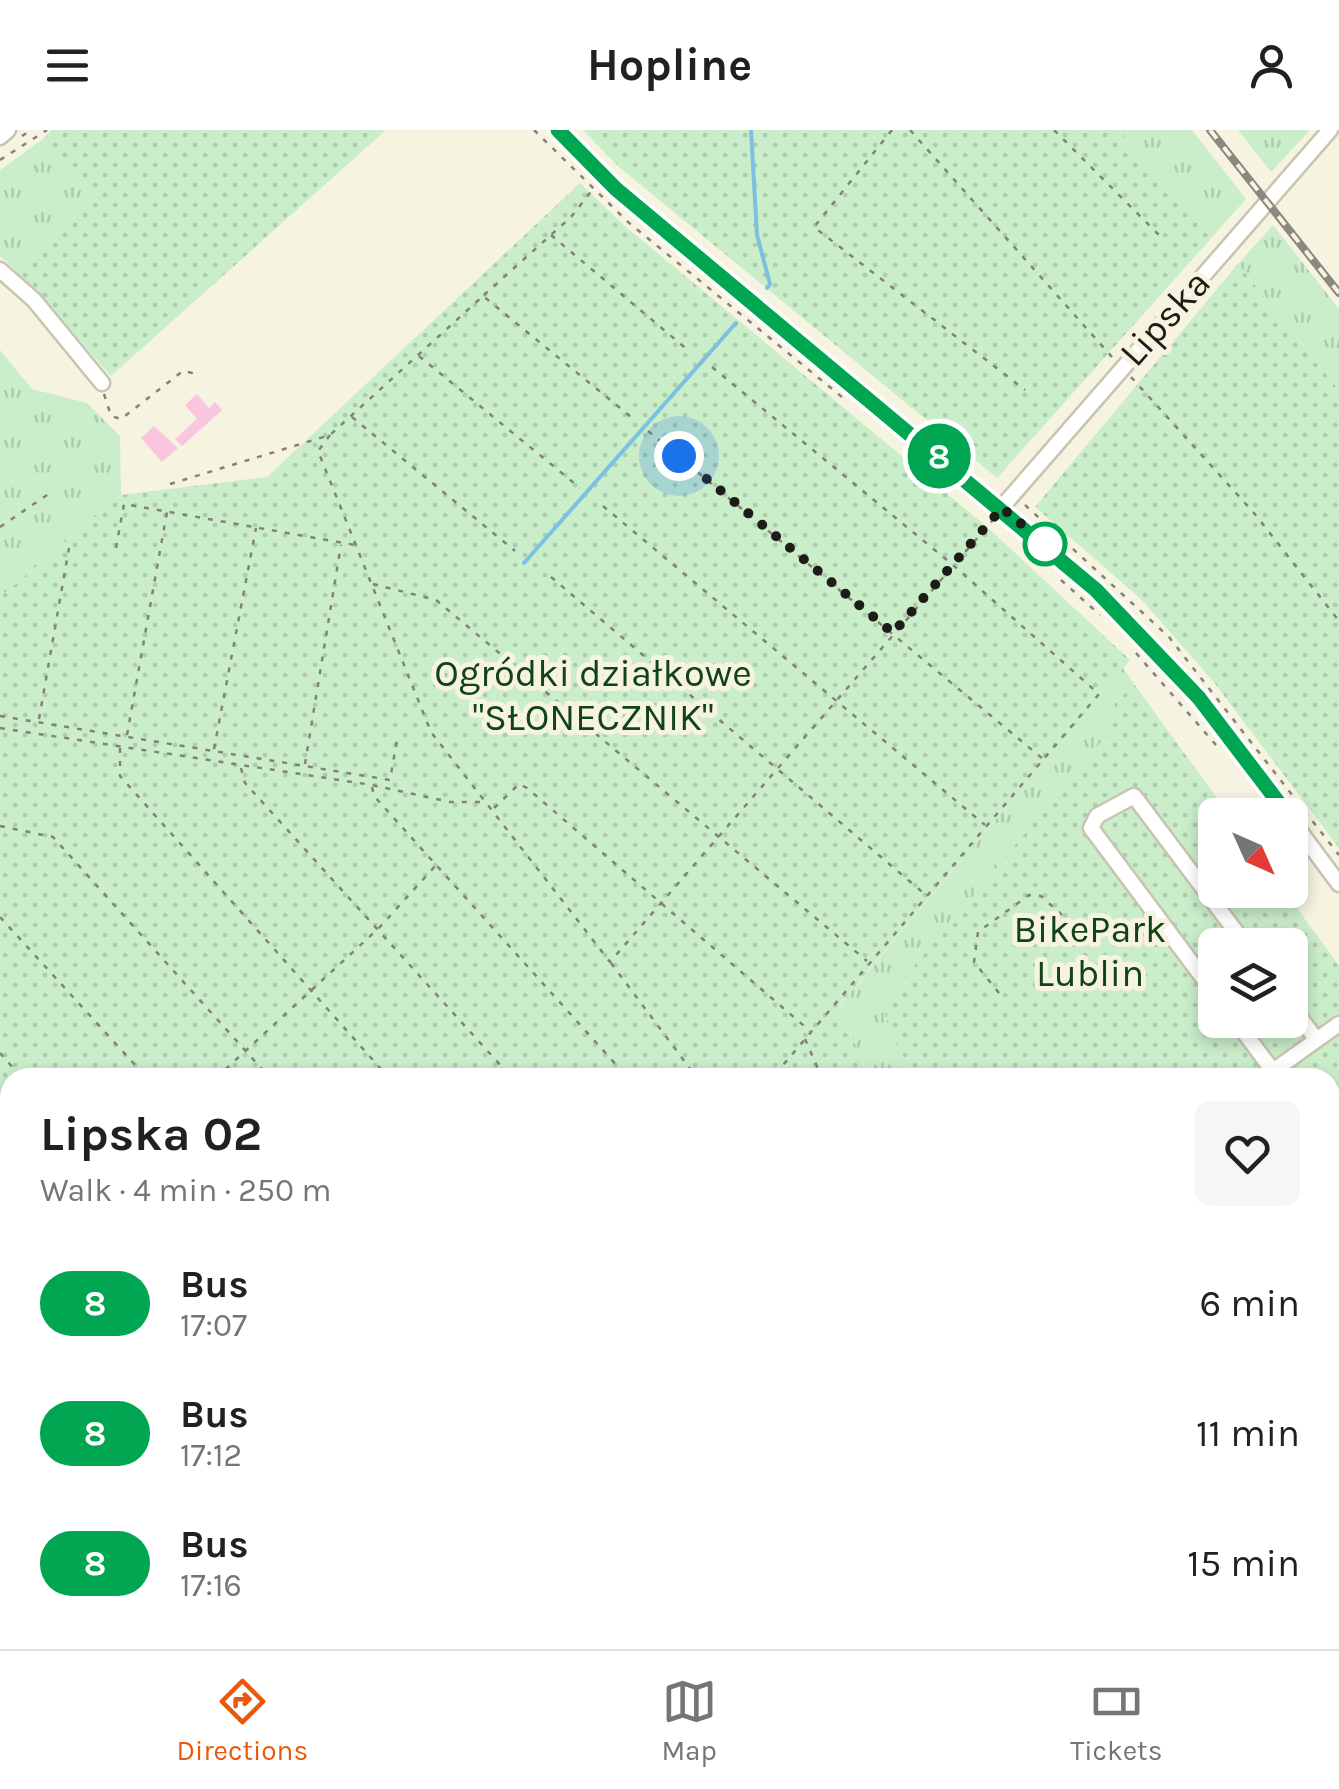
<!DOCTYPE html>
<meta charset="utf-8">
<style>
:root{--surface:#fff;--page:#f6f6f6;--text:#202124;--muted:#757577;--line:#e0e0e0;--accent:#ea580c}
body{margin:0;font-family:Karla,sans-serif;background:var(--page);color:var(--text);height:100vh;display:flex;flex-direction:column;font-size:38px;white-space:nowrap}
*{box-sizing:border-box;margin:0}
p{font-size:32px;color:var(--muted)}
.icon{flex:none;width:55px;height:55px;fill:none;stroke:currentColor;stroke-width:2;stroke-linecap:round;stroke-linejoin:round}
.map{position:relative;flex:1;overflow:hidden}
.panel{position:absolute;left:0px;top:938px;width:1340px;height:582px;display:flex;flex-direction:column;background:var(--surface);border-radius:30px 30px 0 0;box-shadow:0 5px 15px #0003}
.panel>*{flex:none}
.badge{padding:0 20px;border-radius:32px;font-size:35px;line-height:65px}
.needle{width:65px;rotate:135deg}
.buttons{position:absolute;left:1198px;top:668px;display:grid;gap:20px}
.buttons a{display:grid;place-items:center;width:110px;height:110px;border-radius:15px;background:var(--surface);box-shadow:0 5px 15px #0003;font-size:50px}
.you{position:absolute;width:50px;height:50px;margin:-25px;border:8px solid #fff;border-radius:50%;background:#1a73e8;box-shadow:0 0 0 15px #1a73e833}
.map>.badge{position:absolute;translate:-50% -50%;box-shadow:0 0 0 5px #fff}
.round{display:grid;place-items:center;flex:none;width:105px;height:105px;border-radius:15px;background:var(--page)}
.overview{display:flex;align-items:center;justify-content:space-between;height:170px;padding:0 40px}
h1{font-size:48px;font-weight:700;line-height:75px}
ul{padding:0;list-style:none}
li{display:flex;align-items:center;gap:30px;height:130px;padding:0 40px}
li div{flex:1}
li b{display:block;font-size:38px}
li em{font-style:normal}
li .badge{min-width:110px;font-weight:700;text-align:center}
header{display:flex;justify-content:space-between;align-items:center;height:130px;padding:0 40px;background:var(--surface);font-size:45px;font-weight:700}
.tab-bar{display:flex;justify-content:space-around;align-items:center;height:140px;border-top:2px solid var(--line);background:var(--surface);font-size:28px;color:var(--muted)}
.tab-bar a{display:grid;justify-items:center;gap:5px}
.tab-bar .current{color:var(--accent)}
.map>svg:first-child{display:block}
.grass{fill:url(#grass-tufts)}
.wetland{fill:url(#wetland-marsh)}
.park{fill:url(#park-dots);fill-rule:evenodd}
.lines{fill:none;stroke-linecap:round;stroke-linejoin:round}
.stream{stroke:#7bc2e2;stroke-width:4}
.river{stroke:#7bc2e2;stroke-width:25}
.building{fill:#f9c5df}
.minor-casing{stroke:#c7c4b2;stroke-width:19}
.path{stroke:#848276;stroke-width:2.5;stroke-dasharray:5 8;stroke-linecap:butt}
.minor{stroke:#fff;stroke-width:14}
.rail-casing{stroke:#8b897d;stroke-width:8}
.rail{stroke:#f6f3e1;stroke-width:4;stroke-dasharray:11;stroke-linecap:butt}
.line-casing{stroke:#fff;stroke-width:22}
.line{stroke:#00a651;stroke-width:15}
.walk{stroke:#1d1c16;stroke-width:10;stroke-dasharray:0 18}
.stop-dot{fill:#fff;stroke:#00a651;stroke-width:5}
.labels{text-anchor:middle;dominant-baseline:central;stroke-width:10;stroke-linejoin:round;paint-order:stroke}
.street-label{font-size:38px;fill:#1d1c16;stroke:#f6f3e1}
.park-label{font-size:38px;fill:#104416;stroke:#f6f3e1}
</style>
<header><svg class="icon" aria-label="menu" viewBox="0 0 24 24"><path d="M4 6h16M4 12h16M4 18h16"/></svg>Hopline<svg class="icon" aria-label="person" viewBox="0 0 24 24"><circle cx="12" cy="8" r="4"/><path d="M4 21q1-7 8-7t8 7"/></svg></header>
<div class="map">
<svg width="1339" height="1519" viewBox="0 0 1339 1519">
<defs>
<pattern id="grass-tufts" width="24" height="20" patternUnits="userSpaceOnUse" patternTransform="scale(2.5)"><rect width="24" height="20" fill="#caedca"/><path d="M3 7l-1-3M5 7V3M7 7l1-3M15 17l-1-3M17 17v-4M19 17l1-3" fill="none" stroke="#adcbad"/></pattern>
<pattern id="wetland-marsh" width="20" height="14" patternUnits="userSpaceOnUse" patternTransform="scale(2.5)"><rect width="20" height="14" fill="#caedca"/><path d="M1 5h8M5 5V1M11 12h8M15 12V8" fill="none" stroke="#adcbad"/></pattern>
<pattern id="park-dots" width="8" height="8" patternUnits="userSpaceOnUse" patternTransform="scale(2.5)"><rect width="8" height="8" fill="#caedca"/><path d="M2 2h.1M6 6h.1" fill="none" stroke="#adcbad" stroke-width="1.8" stroke-linecap="round"/></pattern>
</defs>
<rect width="100%" height="100%" fill="#f6f3e1"/>
<g class="grass">
<polygon points="1119,0 1192,0 1246,69 1214,105"/>
<polygon points="1238,0 1310,0 1271,42"/>
<polygon points="43,9 98,65 17,142 0,126 0,40"/>
<polygon points="1273,95 1339,179 1339,260 1238,134"/>
<polygon points="0,220 32,259 87,273 120,306 121,365 0,467"/>
<polygon points="1123,538 1135,555 1115,572 1111,600 883,875 908,947 869,947 839,876"/>
<polygon points="0,1113 10,1131 10,1510 110,1510 112,1519 13,1515 0,1519 0,1423 9,1415 0,1347"/>
<polygon points="143,1510 329,1510 332,1519 145,1519"/>
</g>
<polygon class="wetland" points="0,1143 10,1152 10,1366 0,1347"/>
<g class="park">
<polygon points="52,0 386,0 111,246 17,142 98,65 43,9"/>
<polygon points="583,0 1119,0 1214,105 997,348 618,36"/>
<polygon points="580,53 626,97 986,396 1130,530 839,875 869,947 10,948 10,1066 0,1056 0,467 121,365 267,347"/>
<polygon points="1238,134 1339,260 1339,718 1213,551 1141,469 1035,377"/>
<path d="M1135,555L1229,685H1215V760H1284L1339,836V1519H1105L1101,1510H1330V948L908,947L882,875L1111,600L1115,572ZM1215,815H1290V890H1215Z"/>
<polygon points="335,1510 1066,1510 1070,1519 338,1519"/>
</g>
<g class="lines">
<g class="stream">
<polyline points="751,0 757,105 770,154 767,158"/>
<polyline points="524,433 736,193"/>
<polyline points="332,1510 335,1519"/>
</g>
<g class="river">
<polyline points="0,1210 10,1229"/>
<polyline points="80,1510 82,1519"/>
</g>
</g>
<g class="building">
<polygon points="197,264 209,278 215,272 222,280 182,316 175,309 197,289 185,275"/>
<polygon points="154,296 178,318 162,332 141,308"/>
</g>
<g class="lines">
<defs>
<g id="minor">
<polyline points="558,0 616,59 1097,460 1199,568 1288,685"/>
<polyline points="0,7 8,0"/>
<polyline points="0,140 34,170 102,253"/>
<polyline points="1002,377 1330,0"/>
<polyline points="1290,688 1339,754"/>
<polyline points="1215,864 1091,698 1097,686 1134,666 1246,815"/>
<polyline points="1290,874 1316,909"/>
<polyline points="1235,890 1273,941 1339,894"/>
<polyline points="0,1065 10,1074"/>
</g>
</defs>
<use href="#minor" class="minor-casing"/>
<g class="path">
<polyline points="534,0 628,92 848,272"/>
<polyline points="892,0 814,97 1025,260"/>
<polyline points="910,0 1112,227"/>
<polyline points="1054,0 1160,106"/>
<polyline points="22,6 31,0"/>
<polyline points="0,30 47,0"/>
<polyline points="551,105 689,221"/>
<polyline points="484,165 571,87 593,59"/>
<polyline points="419,226 580,358"/>
<polyline points="712,237 953,435 1099,564 772,948"/>
<polyline points="1131,247 1254,383 1339,491"/>
<polyline points="104,264 111,286 121,289 183,241 197,244"/>
<polyline points="352,287 515,421"/>
<polyline points="648,301 1043,629"/>
<polyline points="330,305 318,321 431,602 610,832 992,391"/>
<polyline points="170,354 330,305 483,166 636,291"/>
<polyline points="1025,375 1169,507 1339,725"/>
<polyline points="603,376 985,695"/>
<polyline points="0,397 50,363"/>
<polyline points="116,418 124,374 355,415"/>
<polyline points="551,447 927,766"/>
<polyline points="1061,450 1100,485"/>
<polyline points="373,454 436,470 867,831"/>
<polyline points="1136,523 1216,615"/>
<polyline points="0,586 390,650 397,610"/>
<polyline points="39,589 69,418"/>
<polyline points="0,598 372,655 450,672 485,672"/>
<polyline points="127,605 167,382"/>
<polyline points="120,618 120,646 389,948"/>
<polyline points="214,619 256,398"/>
<polyline points="305,634 341,415"/>
<polyline points="241,638 245,653 512,948"/>
<polyline points="372,657 374,666 628,948"/>
<polyline points="494,678 519,654 527,658 810,901"/>
<polyline points="0,696 53,707 270,948"/>
<polyline points="0,787 147,948"/>
<polyline points="611,833 697,948"/>
<polyline points="999,863 974,832 978,802 1029,765 1041,766 1062,785"/>
<polyline points="805,909 822,948"/>
<polyline points="0,923 22,948"/>
<polyline points="216,948 379,798 438,733"/>
<polyline points="2,1086 10,1096"/>
<polyline points="0,1347 10,1345"/>
<polyline points="0,1368 10,1385"/>
<polyline points="135,1510 137,1519"/>
<polyline points="140,1510 142,1519"/>
<polyline points="426,1510 429,1519"/>
<polyline points="537,1510 540,1519"/>
<polyline points="824,1510 827,1519"/>
<polyline points="38,1519 48,1510"/>
<polyline points="624,1519 652,1510"/>
<polyline points="913,1519 941,1510"/>
</g>
<use href="#minor" class="minor"/>
<defs>
<polyline id="rail" points="1210,0 1339,163"/>
</defs>
<use href="#rail" class="rail-casing"/>
<use href="#rail" class="rail"/>
</g>
<g class="lines">
<defs>
<polyline id="line" points="558,0 616,59 1096,460 1199,568 1288,685"/>
</defs>
<use href="#line" class="line-casing"/>
<use href="#line" class="line"/>
<polyline class="walk" points="679,326 893,503 1002,378 1055,422 1045,414"/>
</g>
<circle class="stop-dot" cx="1045" cy="414" r="20"/>
<g class="labels">
<g class="street-label">
<text transform="translate(1165 188) rotate(-48)">Lipska</text>
</g>
<g class="park-label">
<text x="593" y="543">Ogródki działkowe<tspan x="593" dy="44">"SŁONECZNIK"</tspan></text>
<text x="1090" y="799">BikePark<tspan x="1090" dy="44">Lublin</tspan></text>
</g>
</g>
</svg>
<div class="buttons">
<a><svg class="needle" viewBox="-14 -14 28 28"><path d="M0-13l5 13h-10z" fill="#e53935"/><path d="M0 13l5-13h-10z" fill="#757577"/></svg></a>
<a><svg class="icon" aria-label="layers" viewBox="0 0 24 24"><path d="M12 4l9 5-9 5-9-5zM3 14l9 5 9-5"/></svg></a>
</div>
<div class="you" style="left:679px;top:326px"></div>
<b class="badge" style="left:939px;top:326px;background:#00a651;color:#fff">8</b>
<section class="panel">
<div class="overview"><div><h1>Lipska 02</h1><p>Walk · 4 min · 250 m</p></div><a class="round"><svg class="icon" aria-label="heart" viewBox="0 0 24 24"><path d="M12 20l-8-8c-3-5 5-10 8-4 3-6 11-1 8 4z"/></svg></a></div>
<ul>
<li><span class="badge" style="background:#00a651;color:#fff">8</span><div><b>Bus</b><p>17:07</p></div><em>6 min</em></li>
<li><span class="badge" style="background:#00a651;color:#fff">8</span><div><b>Bus</b><p>17:12</p></div><em>11 min</em></li>
<li><span class="badge" style="background:#00a651;color:#fff">8</span><div><b>Bus</b><p>17:16</p></div><em>15 min</em></li>
</ul>
</section>
</div>
<nav class="tab-bar">
<a class="current"><svg class="icon" aria-label="directions" viewBox="0 0 24 24"><path d="M12 3l9 9-9 9-9-9zM9 14v-3h6M13 9l2 2-2 2"/></svg>Directions</a>
<a><svg class="icon" aria-label="map" viewBox="0 0 24 24"><path d="M3 6l6-2 6 2 6-2v14l-6 2-6-2-6 2zM9 4v14M15 6v14"/></svg>Map</a>
<a><svg class="icon" aria-label="tickets" viewBox="0 0 24 24"><path d="M3 7h18v10H3zM15 7v10"/></svg>Tickets</a>
</nav>
